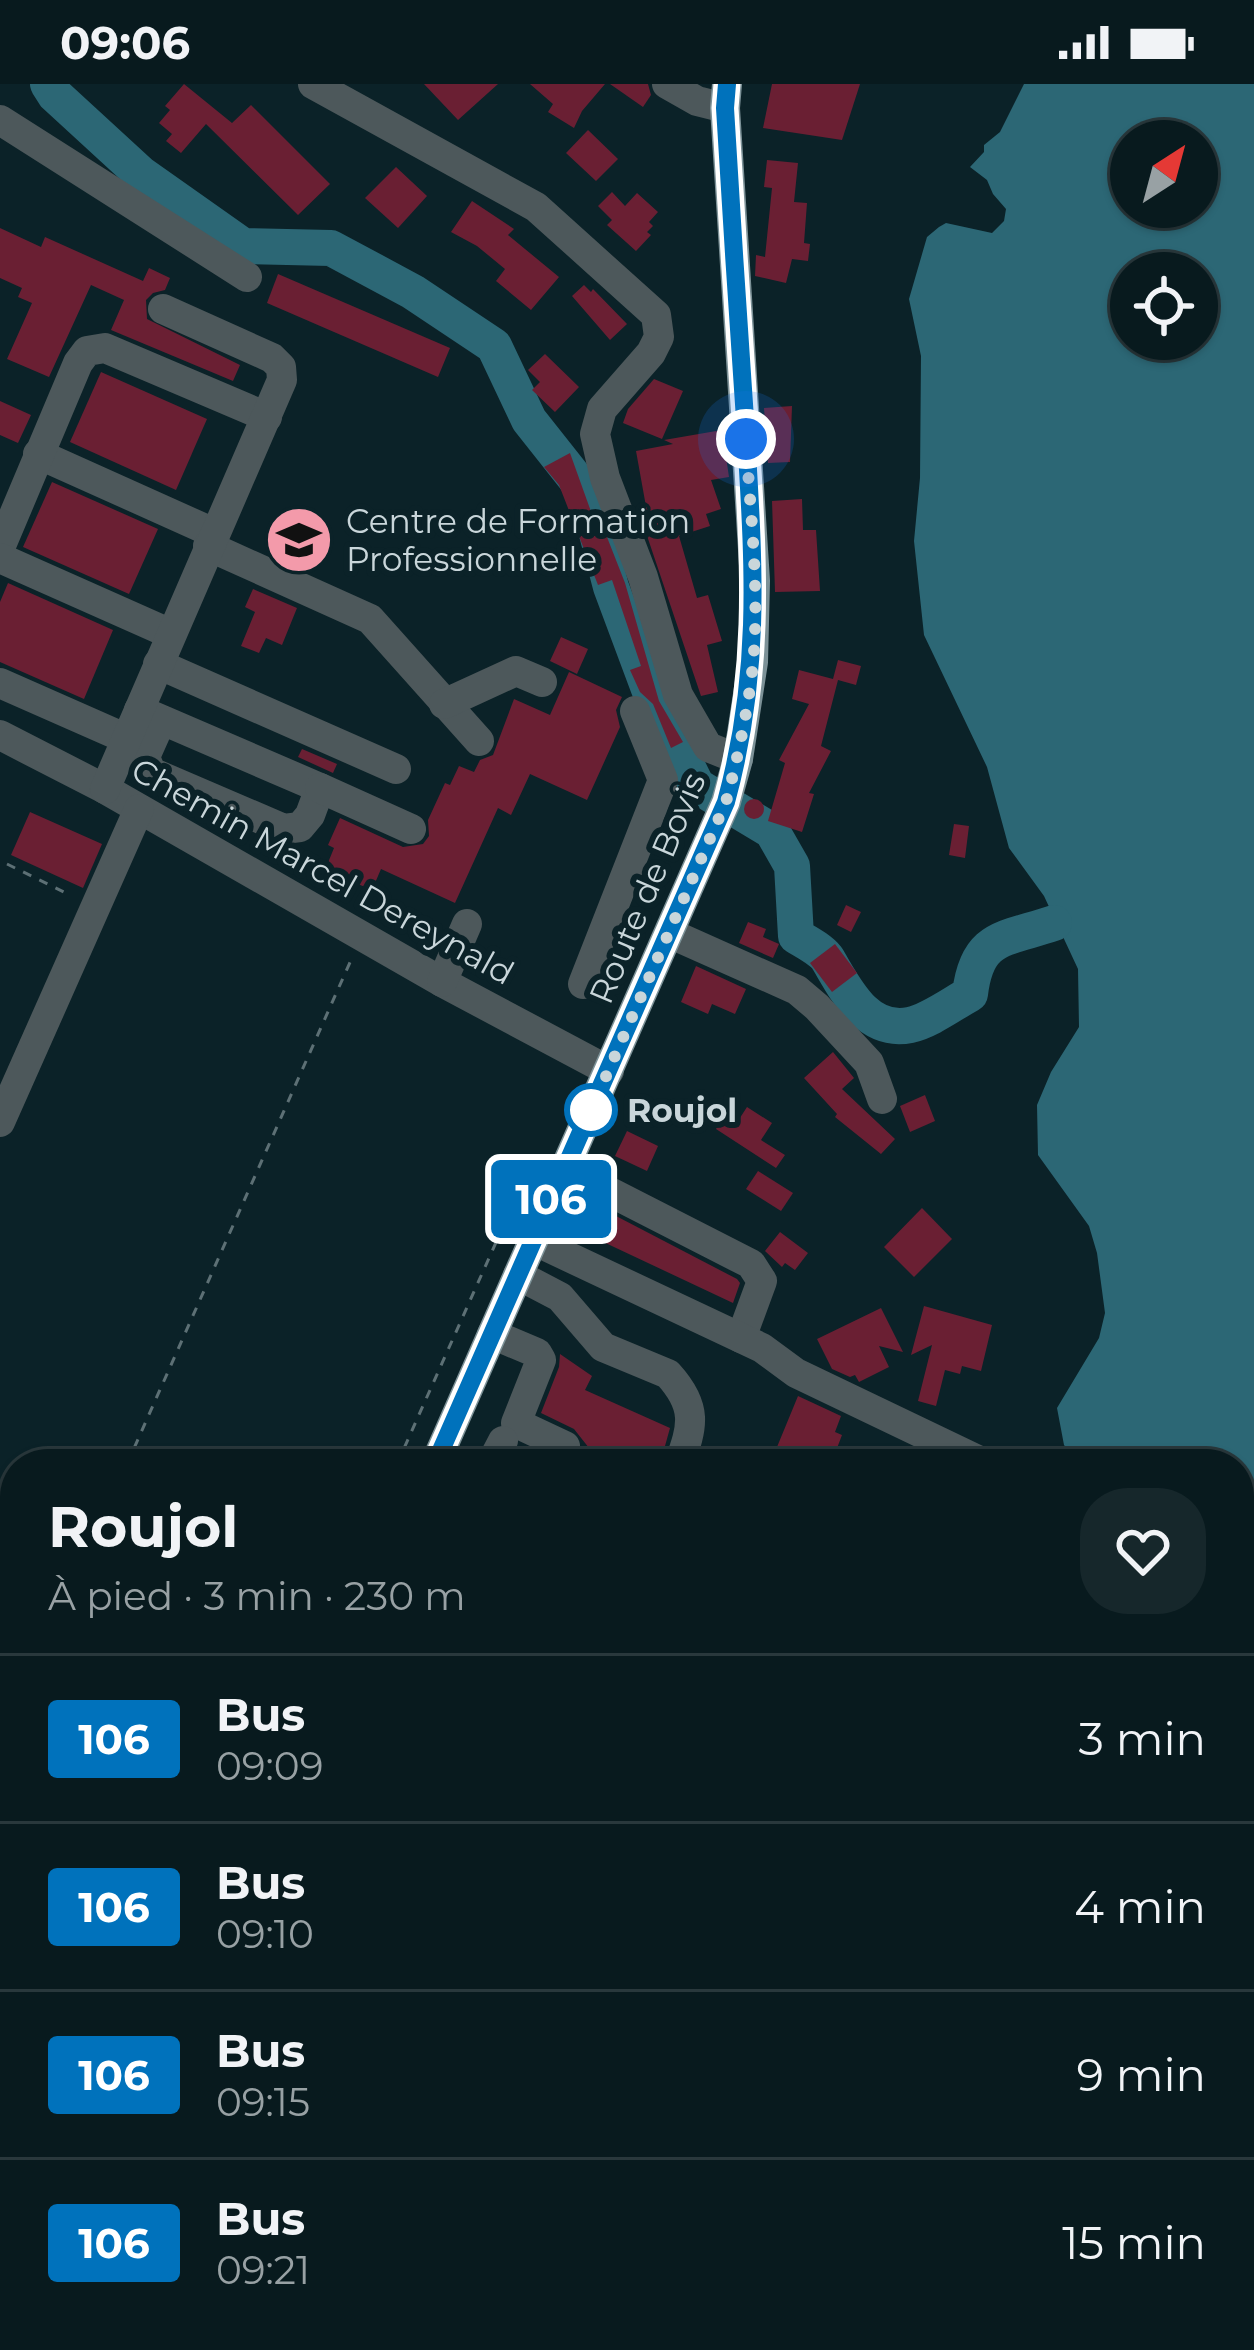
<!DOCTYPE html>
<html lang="fr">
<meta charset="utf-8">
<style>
:root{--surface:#081a1e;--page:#16272b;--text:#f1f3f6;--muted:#98a1a4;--line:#29383c}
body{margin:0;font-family:Montserrat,sans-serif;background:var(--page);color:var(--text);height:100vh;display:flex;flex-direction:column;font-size:45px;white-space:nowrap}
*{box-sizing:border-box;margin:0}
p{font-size:39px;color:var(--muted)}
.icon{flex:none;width:66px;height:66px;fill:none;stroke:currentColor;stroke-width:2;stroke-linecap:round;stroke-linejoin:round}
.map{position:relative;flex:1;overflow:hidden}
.details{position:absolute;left:0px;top:1365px;width:1254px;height:903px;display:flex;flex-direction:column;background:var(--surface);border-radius:48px 48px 0 0;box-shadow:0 3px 9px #0004,0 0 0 3px var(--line)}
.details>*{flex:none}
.badge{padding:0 24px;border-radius:9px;font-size:42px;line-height:78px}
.needle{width:78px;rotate:36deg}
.fabs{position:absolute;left:1110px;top:36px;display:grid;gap:24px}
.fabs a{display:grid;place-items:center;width:108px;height:108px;border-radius:50%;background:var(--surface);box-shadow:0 3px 9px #0004,0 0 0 3px var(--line);font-size:60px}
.you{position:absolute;width:60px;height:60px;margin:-30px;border:9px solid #fff;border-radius:50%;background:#1a73e8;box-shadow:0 0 0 18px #1a73e833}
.map>.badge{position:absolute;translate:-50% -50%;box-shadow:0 0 0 6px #fff}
.round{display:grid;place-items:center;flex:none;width:126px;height:126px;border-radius:48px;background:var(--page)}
.overview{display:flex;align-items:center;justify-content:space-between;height:204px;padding:0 48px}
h1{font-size:57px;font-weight:700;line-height:90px}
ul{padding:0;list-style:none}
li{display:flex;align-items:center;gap:36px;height:168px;padding:0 48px;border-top:3px solid var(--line)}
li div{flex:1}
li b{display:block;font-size:45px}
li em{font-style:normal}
li .badge{min-width:132px;font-weight:700;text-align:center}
.status{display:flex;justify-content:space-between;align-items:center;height:84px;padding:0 60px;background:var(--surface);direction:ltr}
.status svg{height:33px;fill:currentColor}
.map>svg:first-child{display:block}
.water{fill:#2c6775;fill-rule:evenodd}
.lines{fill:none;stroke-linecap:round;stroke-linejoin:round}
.river{stroke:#2c6775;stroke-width:36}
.building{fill:#6a1f33}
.path{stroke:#5d7075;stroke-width:3;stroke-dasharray:9 9;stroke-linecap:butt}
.minor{stroke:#4d585b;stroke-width:30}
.major{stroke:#7c9197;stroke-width:30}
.line-casing{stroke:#fff;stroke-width:27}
.line{stroke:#0072bc;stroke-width:18}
.walk{stroke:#c9d6da;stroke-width:12;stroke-dasharray:0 21.6}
.stop-dot{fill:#fff;stroke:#0072bc;stroke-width:6}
.labels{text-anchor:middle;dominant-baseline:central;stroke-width:12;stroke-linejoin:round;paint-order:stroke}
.poi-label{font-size:33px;fill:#c9d6da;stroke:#0b2228;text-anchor:start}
.street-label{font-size:33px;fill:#c9d6da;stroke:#0b2228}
.stop-label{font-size:33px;font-weight:bold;fill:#c9d6da;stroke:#0b2228;text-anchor:start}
</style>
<div class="status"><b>09:06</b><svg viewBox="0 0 49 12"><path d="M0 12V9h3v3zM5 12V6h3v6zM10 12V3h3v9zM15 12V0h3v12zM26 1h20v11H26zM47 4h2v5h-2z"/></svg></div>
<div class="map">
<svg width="1254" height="2266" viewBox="0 0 1254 2266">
<rect width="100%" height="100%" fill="#0b2228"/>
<path class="water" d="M1024,0H1254V2266H684L681,2253H1239V1380H1079L1064,1361L1057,1324L1099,1254L1105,1229L1097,1169L1089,1142L1038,1071L1037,1021L1051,988L1079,943L1078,885L1044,812L1009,764L987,683L924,551L914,457L920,394L921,272L909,215L927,153L939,143L946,139L992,149L1004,137L1006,125L993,110L987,96L970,83L984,68V61L1000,48ZM1131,57H1197V123H1131ZM1131,189H1197V255H1131Z"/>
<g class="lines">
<path class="river" d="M48,0L55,11L141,90L243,162L331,164L413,208L494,262L529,336L586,408L611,503L649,605L697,702L772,747L792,782L796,852C806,858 820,865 827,874C845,904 866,950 910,941C929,937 952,920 970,910C977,851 1004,856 1054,839"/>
</g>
<g class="building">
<polygon points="184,0 232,39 251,21 330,100 298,131 206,40 181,69 166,57 172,50 159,39 170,26 165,22"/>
<polygon points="424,0 498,0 458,36"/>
<polygon points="530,0 605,0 582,27 574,44 548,28 553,20"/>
<polygon points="610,0 648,0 651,11 643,23"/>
<polygon points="772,0 860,0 842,56 763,44"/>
<polygon points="588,46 618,75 596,97 566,69"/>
<polygon points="767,76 798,79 794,118 807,119 804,159 810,160 808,177 792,175 786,199 755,192 756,171 765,173 772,104 764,103"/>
<polygon points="396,83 427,112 398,144 365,114"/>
<polygon points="612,108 625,122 637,109 658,128 649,138 653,142 647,148 651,151 636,167 607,141 612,136 598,122"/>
<polygon points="472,117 514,145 508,151 559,193 531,226 496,197 505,185 477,162 451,148"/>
<polygon points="0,144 41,163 45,153 143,197 149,184 170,194 165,206 153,209 146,216 147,235 240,281 233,297 111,246 124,216 91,201 49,293 7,275 32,219 18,213 22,204 0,194"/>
<polygon points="278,190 450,264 438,293 267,219"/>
<polygon points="584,201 591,208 593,205 627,240 610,256 572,212"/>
<polygon points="545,270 579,303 555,328 532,306 540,298 528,286"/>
<polygon points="101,288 207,335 176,406 70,358"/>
<polygon points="654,295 683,307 662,355 623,339 628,325"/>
<polygon points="0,317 31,331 18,359 0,351"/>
<polygon points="792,322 790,378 768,379 764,324"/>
<polygon points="722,346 729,393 711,396 721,425 706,430 710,442 679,452 697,514 708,511 722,557 707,561 718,608 701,612 640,431 647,428 636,367 673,360 664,356"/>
<polygon points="570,369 599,450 605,448 625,499 659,617 683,658 671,664 653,620 640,608 630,586 641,582 612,496 598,501 559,401 544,383"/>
<polygon points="52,398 158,445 129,510 23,463"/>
<polygon points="802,415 803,446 816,446 820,507 775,508 772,417"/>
<polygon points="8,499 113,546 84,615 0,578 0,518"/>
<polygon points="253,505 297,524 282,561 266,554 259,569 241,562 255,528 245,523"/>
<polygon points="561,553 588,565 577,590 550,577"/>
<polygon points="838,576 861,582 856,601 838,596 821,662 831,667 809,709 814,710 802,748 768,737 785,679 779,676 809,620 792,615 799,586 833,595"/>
<polygon points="569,588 622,613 616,626 620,643 587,716 530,690 511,731 498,724 455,819 381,785 372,806 325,786 334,764 328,761 340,734 403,763 423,760 429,752 428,736 445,699 450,701 459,682 474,688 480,676 493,671 514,615 550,631"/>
<polygon points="302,665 337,680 333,689 298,673"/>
<circle cx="754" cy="725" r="10"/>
<polygon points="30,728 102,760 83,804 11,771"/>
<polygon points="954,740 969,742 965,774 949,771"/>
<polygon points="846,821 861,828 851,848 837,841"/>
<polygon points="748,838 766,845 763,853 779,860 773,874 739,859"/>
<polygon points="835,860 857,889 832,908 810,879"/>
<polygon points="696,882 746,905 735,930 712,920 708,930 681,918"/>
<polygon points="833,968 854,994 842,1005 895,1055 881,1070 835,1033 837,1030 804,994"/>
<polygon points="925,1011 935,1037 910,1048 900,1022"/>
<polygon points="747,1023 772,1039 761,1056 785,1071 776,1084 716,1045 724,1032 736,1040"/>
<polygon points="627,1047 658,1062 647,1087 615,1072"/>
<polygon points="758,1087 793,1109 781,1127 746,1105"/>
<polygon points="593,1120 737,1195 740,1199 733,1219 580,1147"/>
<polygon points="922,1124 952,1155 914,1193 884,1163"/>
<polygon points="780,1148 808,1169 795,1186 785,1179 782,1183 765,1167"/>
<polygon points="924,1222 992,1241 981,1287 962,1282 960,1290 945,1286 936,1322 918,1317 932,1261 911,1271"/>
<polygon points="881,1224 903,1268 879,1262 889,1283 859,1298 855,1291 850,1293 832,1285 817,1255"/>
<polygon points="560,1270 592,1292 585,1306 670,1344 660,1380 624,1380 589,1364 574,1345 541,1329 559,1283"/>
<polygon points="798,1312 841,1332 835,1348 842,1351 831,1380 770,1380"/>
</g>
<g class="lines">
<g class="path">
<polyline points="7,780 70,811"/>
<polyline points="127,1380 351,876"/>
<polyline points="397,1380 531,1080"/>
<polyline points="0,1462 15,1469"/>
<polyline points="0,1666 15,1632"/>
</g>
<g class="minor">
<polyline points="313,0 536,123 656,231 659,253 651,269 602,325 595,350 605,394 643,493 678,611 708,663 738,675"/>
<polyline points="667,0 697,17 725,24"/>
<polyline points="0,36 247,193"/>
<polyline points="38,370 214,449"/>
<polyline points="208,462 370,535 479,657"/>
<polyline points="0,464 78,279 87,267 105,264 267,333"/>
<polyline points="0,474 171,550"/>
<polyline points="158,580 396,685"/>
<polyline points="0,599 127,655"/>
<polyline points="444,620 516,587 542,598"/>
<polyline points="139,626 320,704 310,731 300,743 284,745 151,688 145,673 161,637"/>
<polyline points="0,651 105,705 442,898 609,987"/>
<polyline points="320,704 411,745"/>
<polyline points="105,705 282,296 281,283 272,274 163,225"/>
<polyline points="669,849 797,906 817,923 869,979 882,1015"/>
<polyline points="442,898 467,840"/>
<polyline points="583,900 663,696 635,627"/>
<polyline points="0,1038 139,725"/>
<polyline points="612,1109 751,1180 762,1197 741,1254"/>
<polyline points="533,1156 762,1264 796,1289 986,1380"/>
<path d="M518,1191L560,1213L603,1263L668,1290C698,1323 693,1342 679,1380"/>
<polyline points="492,1250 537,1269 541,1276 516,1339 565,1362"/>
<polyline points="491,1380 503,1357"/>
<polyline points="0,2035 15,2008"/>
</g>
<g class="major">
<polyline points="435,1380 726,718 738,675 753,578 755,497 725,24 727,0"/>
<polyline points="45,2266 51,2253"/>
</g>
</g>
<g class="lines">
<defs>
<path id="line" d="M435,1380L726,718C763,582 753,473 745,335C738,231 731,128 725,24L727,0"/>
</defs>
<use href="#line" class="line-casing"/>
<use href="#line" class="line"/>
<path class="walk" d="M591,1026L590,1029L726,718C738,673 748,626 753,580C760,506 750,429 746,355"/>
</g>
<defs>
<symbol id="school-disc" viewBox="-11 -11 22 22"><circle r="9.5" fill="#f39aaa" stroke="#0b2228"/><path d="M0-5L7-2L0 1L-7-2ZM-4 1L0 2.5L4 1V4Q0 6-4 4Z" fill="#111"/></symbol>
</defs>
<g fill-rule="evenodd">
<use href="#school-disc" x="261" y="418" width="76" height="76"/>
</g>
<circle class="stop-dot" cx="591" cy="1026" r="24"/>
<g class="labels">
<g class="poi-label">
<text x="346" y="437">Centre de Formation<tspan x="346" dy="38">Professionnelle</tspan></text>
</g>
<g class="street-label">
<text transform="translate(323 787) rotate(29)">Chemin Marcel Dereynald</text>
<text transform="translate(647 804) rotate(-67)">Route de Bovis</text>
</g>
<g class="stop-label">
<text x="627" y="1026">Roujol</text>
</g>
</g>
</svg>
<div class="fabs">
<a><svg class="needle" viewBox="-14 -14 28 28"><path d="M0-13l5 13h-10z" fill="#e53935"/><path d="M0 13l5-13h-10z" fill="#98a1a4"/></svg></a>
<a><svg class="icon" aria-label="locate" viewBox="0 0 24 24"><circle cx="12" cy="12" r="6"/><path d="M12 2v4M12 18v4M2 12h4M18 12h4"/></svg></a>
</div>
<div class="you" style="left:746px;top:355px"></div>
<b class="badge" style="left:551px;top:1115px;background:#0072bc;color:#fff">106</b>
<section class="details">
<div class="overview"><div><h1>Roujol</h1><p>À pied · 3 min · 230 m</p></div><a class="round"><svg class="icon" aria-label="heart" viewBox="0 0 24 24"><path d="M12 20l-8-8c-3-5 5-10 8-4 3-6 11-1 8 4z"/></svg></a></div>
<ul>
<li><span class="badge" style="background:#0072bc;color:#fff">106</span><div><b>Bus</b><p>09:09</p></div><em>3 min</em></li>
<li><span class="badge" style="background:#0072bc;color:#fff">106</span><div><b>Bus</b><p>09:10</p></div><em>4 min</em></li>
<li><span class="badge" style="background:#0072bc;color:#fff">106</span><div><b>Bus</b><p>09:15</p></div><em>9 min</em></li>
<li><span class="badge" style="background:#0072bc;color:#fff">106</span><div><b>Bus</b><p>09:21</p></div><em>15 min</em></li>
</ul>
</section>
</div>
